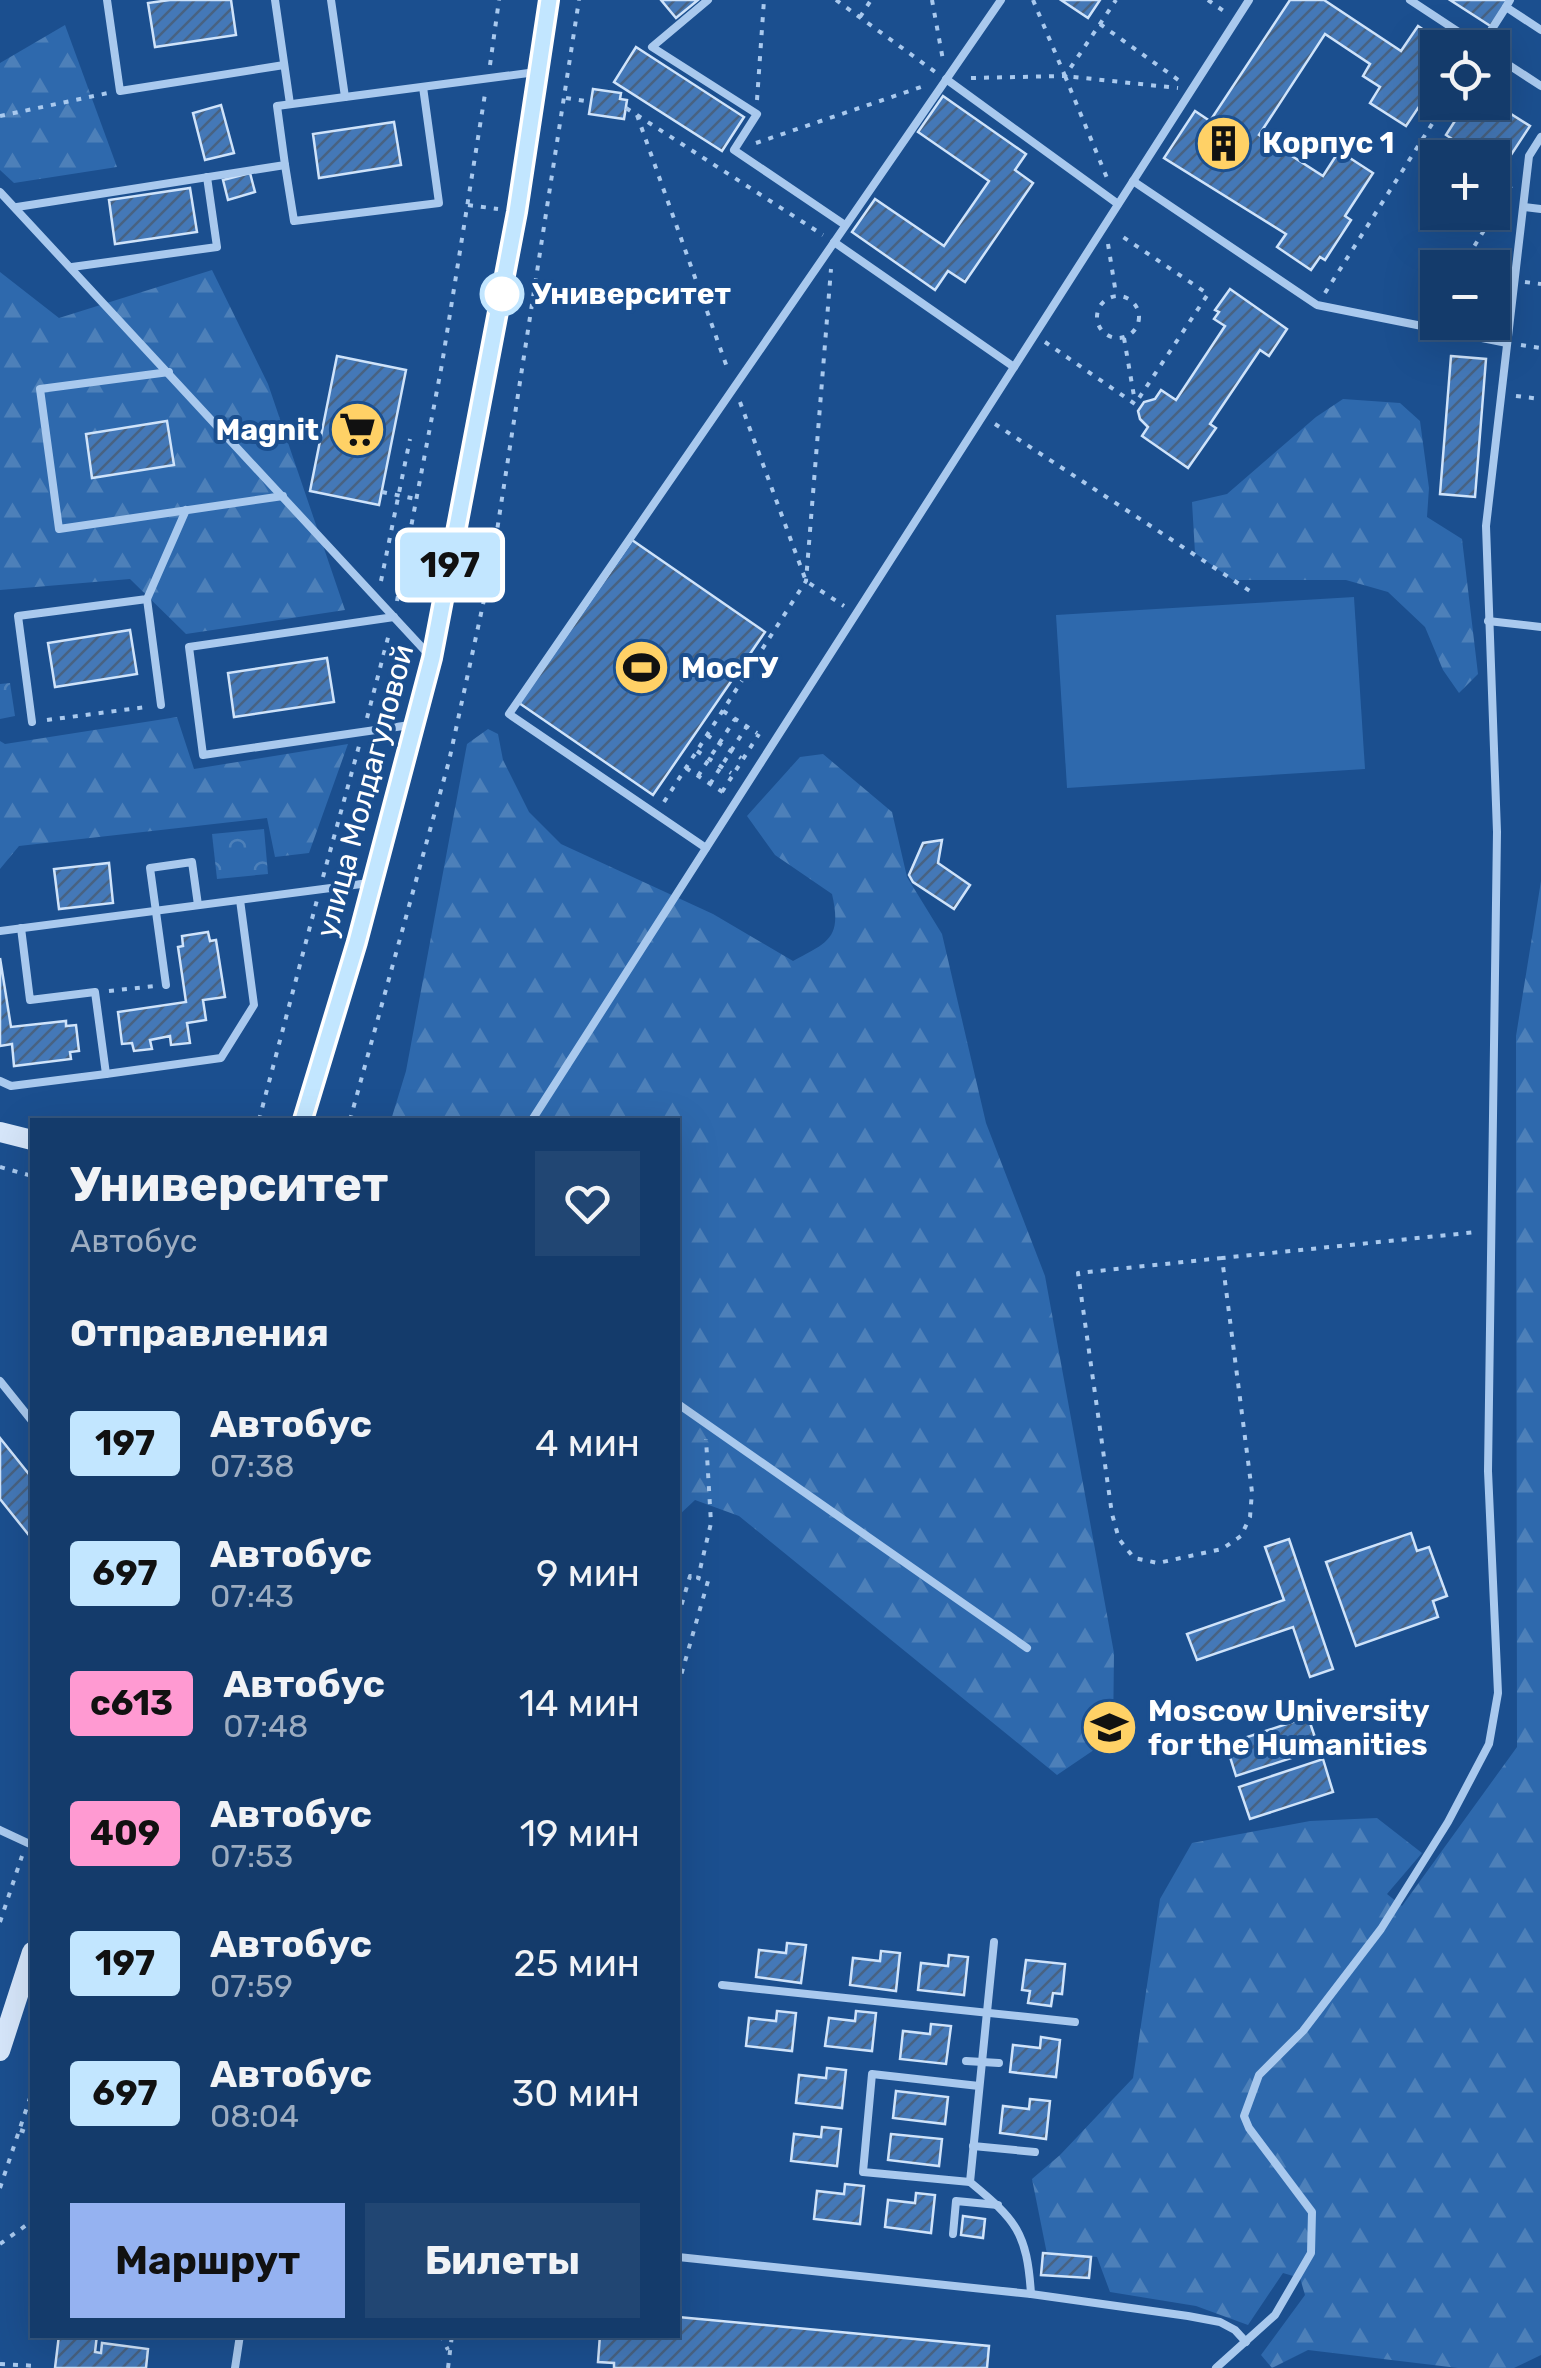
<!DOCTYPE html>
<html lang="ru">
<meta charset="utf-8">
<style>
:root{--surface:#143b6b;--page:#214673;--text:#f1f3f6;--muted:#9dadc1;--line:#33557e;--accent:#95b2f1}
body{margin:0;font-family:Rubik,sans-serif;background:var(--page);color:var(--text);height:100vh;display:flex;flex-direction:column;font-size:38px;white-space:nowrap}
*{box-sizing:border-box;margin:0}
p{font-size:32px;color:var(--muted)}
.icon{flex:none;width:55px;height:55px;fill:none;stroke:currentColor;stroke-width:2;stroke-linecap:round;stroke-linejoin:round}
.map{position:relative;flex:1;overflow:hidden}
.details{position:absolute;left:30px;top:1118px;width:650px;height:1220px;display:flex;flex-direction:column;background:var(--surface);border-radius:0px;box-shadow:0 10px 40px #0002,0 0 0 2px var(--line)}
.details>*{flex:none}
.badge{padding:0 20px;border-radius:8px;font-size:35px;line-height:65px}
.tools{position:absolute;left:1420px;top:30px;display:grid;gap:20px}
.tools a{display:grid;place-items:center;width:90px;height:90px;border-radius:0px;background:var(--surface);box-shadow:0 10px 40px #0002,0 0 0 2px var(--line);font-size:50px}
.map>.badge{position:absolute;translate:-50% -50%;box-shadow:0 0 0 5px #fff}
h2{padding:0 40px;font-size:38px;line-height:90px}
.round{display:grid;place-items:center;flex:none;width:105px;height:105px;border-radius:0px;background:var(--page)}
.headline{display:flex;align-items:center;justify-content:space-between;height:170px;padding:0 40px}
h1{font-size:48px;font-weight:700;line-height:75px}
.cta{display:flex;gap:20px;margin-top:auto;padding:20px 40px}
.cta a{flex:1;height:115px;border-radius:0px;background:var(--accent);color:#111;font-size:40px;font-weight:700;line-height:115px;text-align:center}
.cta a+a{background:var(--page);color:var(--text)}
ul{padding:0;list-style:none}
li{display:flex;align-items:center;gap:30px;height:130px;padding:0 40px}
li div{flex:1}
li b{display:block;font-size:38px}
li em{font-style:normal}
li .badge{min-width:110px;font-weight:700;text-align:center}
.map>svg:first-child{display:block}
.grass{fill:#2e69ad}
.forest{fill:url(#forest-firs)}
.park{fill:url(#park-crowns)}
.building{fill:url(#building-hatch);stroke:#cfe3fa;stroke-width:2.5}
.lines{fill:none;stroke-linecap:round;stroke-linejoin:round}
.path{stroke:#a9c9ee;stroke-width:4;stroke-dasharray:5 8;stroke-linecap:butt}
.lane{stroke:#a9c9ee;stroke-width:8}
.secondary{stroke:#d6e6fa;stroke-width:20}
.line-casing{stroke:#fff;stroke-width:22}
.line{stroke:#c2e6ff;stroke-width:15}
.stop-dot{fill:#fff;stroke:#c2e6ff;stroke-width:5}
.labels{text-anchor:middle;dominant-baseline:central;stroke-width:8;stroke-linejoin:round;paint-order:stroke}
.poi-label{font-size:30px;font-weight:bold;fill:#fff;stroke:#1b4f8f;text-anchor:start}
.stop-label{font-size:30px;font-weight:bold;fill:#fff;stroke:#1b4f8f;text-anchor:start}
.street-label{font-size:30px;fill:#fff;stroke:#1b4f8f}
</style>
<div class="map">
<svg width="1541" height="2368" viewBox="0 0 1541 2368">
<defs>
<pattern id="forest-firs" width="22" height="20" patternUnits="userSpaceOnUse" patternTransform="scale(2.5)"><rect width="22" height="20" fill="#2e69ad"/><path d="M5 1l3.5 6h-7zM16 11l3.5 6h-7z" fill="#4d80b9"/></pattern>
<pattern id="park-crowns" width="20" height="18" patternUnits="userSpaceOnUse" patternTransform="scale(2.5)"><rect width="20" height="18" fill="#2e69ad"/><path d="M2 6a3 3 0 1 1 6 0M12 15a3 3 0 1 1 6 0" fill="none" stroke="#4d80b9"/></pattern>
<pattern id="building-hatch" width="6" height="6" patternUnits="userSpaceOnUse" patternTransform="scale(2.5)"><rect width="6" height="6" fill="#4478b7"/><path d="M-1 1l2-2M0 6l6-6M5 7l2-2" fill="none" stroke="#486282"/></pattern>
</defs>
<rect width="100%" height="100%" fill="#1b4f8f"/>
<polygon class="grass" points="1354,597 1365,769 1067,788 1056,615"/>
<g class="forest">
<polygon points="65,25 117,167 14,183 0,170 0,63"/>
<polygon points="212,270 268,384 345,610 186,634 130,579 0,590 0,272 59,318"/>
<polygon points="1343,399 1400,403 1420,421 1429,488 1427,517 1462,539 1478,674 1459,693 1443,670 1425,627 1388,592 1346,580 1233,580 1195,553 1192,502 1227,494 1316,417"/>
<polygon points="177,717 194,769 348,744 309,853 275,857 267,818 19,846 0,869 0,741 5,744"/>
<path d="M488,729L498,734L503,760L529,812L561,844L713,914L793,961C829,942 842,938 832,894L775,855L747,816L800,757L823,754L892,812L907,877L942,934L986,1123L1045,1276L1114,1653L1113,1737L1057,1775L739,1516L695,1500L678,1516V1120H391L406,1071L467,744Z"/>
<polygon points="1541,881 1541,2355 1514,2368 1458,2368 1308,2350 1272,2368 1261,2355 1305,2295 1300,2278 1283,2273 1248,2325 1196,2306 1110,2292 1097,2257 1047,2254 1032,2179 1060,2155 1133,2078 1160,1899 1192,1843 1310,1821 1377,1818 1422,1853 1387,1894 1402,1906 1517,1747 1516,1036"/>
</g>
<g class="park">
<polygon points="10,683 15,716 0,719 0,684"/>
<polygon points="264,829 268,874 217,879 212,834"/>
</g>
<g class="building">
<polygon points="170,0 231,0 236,35 155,47 148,3"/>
<polygon points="661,0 698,0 676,18"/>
<polygon points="1061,0 1100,0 1088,18"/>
<polygon points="1290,0 1324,0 1401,51 1418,26 1450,48 1438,48 1438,92 1424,113 1418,108 1406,126 1370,103 1380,87 1363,76 1370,64 1325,34 1259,135 1323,176 1339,151 1373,173 1345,216 1351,220 1325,260 1320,257 1311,270 1277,247 1286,234 1164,158 1195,111 1210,121"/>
<polygon points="1450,0 1509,0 1492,27"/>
<polygon points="636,47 744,117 722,151 614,82"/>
<polygon points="593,89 621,93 620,99 627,100 624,119 589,114"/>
<polygon points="943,96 1026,154 1015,170 1033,183 965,282 948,271 935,290 852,232 875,199 944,246 989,181 918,132"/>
<polygon points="1467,102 1492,102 1530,126 1501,170 1492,165 1492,158 1481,158 1446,135"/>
<polygon points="221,105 234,153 205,160 193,113"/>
<polygon points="394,122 401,165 319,178 313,134"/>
<polygon points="250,173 255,192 228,200 223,180"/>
<polygon points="190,188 197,232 115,244 109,200"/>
<polygon points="1230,289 1287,329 1269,356 1260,350 1210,424 1216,428 1188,468 1142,436 1148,427 1140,419 1138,411 1144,402 1155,399 1161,390 1176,400 1225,326 1214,319 1219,312 1215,310"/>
<polygon points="337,356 406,370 379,505 310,491"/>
<polygon points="1451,356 1486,359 1475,497 1440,494"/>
<polygon points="167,421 174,465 92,478 86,434"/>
<polygon points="632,540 765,632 653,795 519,703"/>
<polygon points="130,630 137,674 55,687 48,643"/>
<polygon points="327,658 334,702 234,717 228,673"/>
<polygon points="942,840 938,863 970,885 954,909 913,882 909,875 923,843"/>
<polygon points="109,863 113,903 59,909 54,869"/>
<polygon points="208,932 210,941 216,940 225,997 203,1000 206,1020 187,1023 190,1043 171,1045 170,1036 150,1040 152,1049 134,1051 132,1043 122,1044 118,1012 186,1002 178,947 183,946 182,936"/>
<polygon points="0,958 11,1027 66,1021 66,1026 76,1025 79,1051 70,1052 71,1059 14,1066 12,1044 0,1046"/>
<polygon points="0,1438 32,1478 32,1539 0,1499"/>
<polygon points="1411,1533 1417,1551 1429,1547 1447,1596 1433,1601 1438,1617 1356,1646 1326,1562"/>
<polygon points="1289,1539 1333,1669 1310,1677 1293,1627 1197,1660 1187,1634 1284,1600 1265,1547"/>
<polygon points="1308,1717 1319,1749 1236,1776 1226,1744"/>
<polygon points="1323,1759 1333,1792 1250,1819 1239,1787"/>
<polygon points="787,1943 806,1945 801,1983 756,1977 759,1950 786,1953"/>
<polygon points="881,1951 900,1953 896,1991 850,1985 853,1958 880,1961"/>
<polygon points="949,1955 968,1957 964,1995 918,1990 921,1963 948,1966"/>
<polygon points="1026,1960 1065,1964 1062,1994 1053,1993 1051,2006 1028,2003 1030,1991 1022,1990"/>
<polygon points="777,2011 796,2013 792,2051 746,2046 749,2018 776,2021"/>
<polygon points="856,2011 876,2013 872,2051 825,2046 829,2018 855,2021"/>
<polygon points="931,2024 951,2026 946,2064 900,2059 903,2031 930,2034"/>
<polygon points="1041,2037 1060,2040 1056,2077 1010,2072 1013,2045 1040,2048"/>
<polygon points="827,2068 846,2070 842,2108 796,2103 799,2075 826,2078"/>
<polygon points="896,2091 948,2097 945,2124 893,2118"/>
<polygon points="1030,2099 1050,2101 1046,2139 1000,2133 1003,2106 1029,2109"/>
<polygon points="822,2127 841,2129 837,2166 791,2161 794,2134 821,2137"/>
<polygon points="891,2134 942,2139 939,2166 888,2160"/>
<polygon points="845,2184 864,2186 860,2224 814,2219 817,2191 844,2194"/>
<polygon points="916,2193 935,2195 931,2233 885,2227 888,2200 915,2203"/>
<polygon points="963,2216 985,2219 983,2238 961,2235"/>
<polygon points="1043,2253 1091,2257 1089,2278 1041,2275"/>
<polygon points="678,2317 989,2346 987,2368 614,2368 614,2363 598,2362 600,2335 678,2335"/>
<polygon points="59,2335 97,2335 95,2352 101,2353 102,2343 148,2349 146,2368 55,2368"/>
</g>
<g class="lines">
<g class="path">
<polyline points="836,0 938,74"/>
<polyline points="932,0 943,60"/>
<polyline points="1033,0 1065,76 1178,88"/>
<polyline points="1208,0 1225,12"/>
<polyline points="860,17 871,0"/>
<polyline points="1100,24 1184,84"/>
<polyline points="490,65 499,0"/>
<polyline points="1065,76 1107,178"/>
<polyline points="971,78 1065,76 1116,0"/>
<polyline points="566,98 591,102"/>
<polyline points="757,100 764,0"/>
<polyline points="626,108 823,235"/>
<polyline points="637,115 728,370"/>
<polyline points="0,116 108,93"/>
<polyline points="756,143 927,85"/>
<polyline points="468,205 498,209"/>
<polyline points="1108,244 1116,294"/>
<polyline points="1461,268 1511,186"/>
<polyline points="1525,282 1541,284"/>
<polyline points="1325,293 1446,102"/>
<circle cx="1118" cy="317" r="21"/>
<polyline points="1124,338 1135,402"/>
<polyline points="1045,342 1135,404 1208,294 1117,233"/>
<polyline points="1521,345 1541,348"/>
<polyline points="1516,396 1541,399"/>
<polyline points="740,402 806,581 844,606"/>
<polyline points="995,424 1253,593"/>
<polyline points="382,492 416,499"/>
<polyline points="381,581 410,439"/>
<polyline points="397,601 442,364 485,94"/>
<polyline points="723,711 757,733"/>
<polyline points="367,718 390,630"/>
<polyline points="47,720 146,707"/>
<polyline points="707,735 741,758"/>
<polyline points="697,751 731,773"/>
<polyline points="686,768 724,793"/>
<polyline points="698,776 735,719"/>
<polyline points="710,784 747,726"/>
<polyline points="722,792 759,734"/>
<polyline points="664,802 806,581 831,269"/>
<polyline points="323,877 359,746"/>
<polyline points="109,991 155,986"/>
<polyline points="259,1120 317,900"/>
<polyline points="350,1120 449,761 492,563 579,0"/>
<polyline points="0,1167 32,1176"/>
<polyline points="1222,1258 1078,1273 1112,1514 1119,1539 1134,1558 1158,1563 1222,1549 1241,1536 1250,1517 1252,1492 1222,1258 1477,1232"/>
<polyline points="678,1617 690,1576 696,1578"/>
<polyline points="678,1686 708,1581 698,1578 711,1523 706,1439"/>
<polyline points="0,1922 22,1856"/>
<polyline points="20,2130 32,2134"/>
<polyline points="0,2188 32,2092"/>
<polyline points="0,2244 32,2221"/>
<polyline points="441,2335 448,2350"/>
<polyline points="0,2364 38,2366"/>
<polyline points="448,2368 452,2335"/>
</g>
<g class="lane">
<polyline points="107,0 120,91 284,65"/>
<polyline points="275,0 290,104"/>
<polyline points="331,0 345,97 536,72"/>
<polyline points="708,0 652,47 757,114 734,150 845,225"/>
<polyline points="1410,0 1483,48"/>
<polyline points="1510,0 1506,7 1541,30"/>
<polyline points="1481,46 1506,7"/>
<polyline points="1492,54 1541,86"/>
<polyline points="946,79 1118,204"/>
<polyline points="285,165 294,221 439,203 423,87"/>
<polyline points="1133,181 1317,305 1507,343"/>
<polyline points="0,192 429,655"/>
<polyline points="17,207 285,165 277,106 345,97"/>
<polyline points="1524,207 1541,209"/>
<polyline points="834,242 1014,367"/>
<polyline points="72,267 217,247 207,177"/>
<polyline points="169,372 40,389 59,529 283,496"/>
<polyline points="147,599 161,705"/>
<polyline points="394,617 189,647 203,755 410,725"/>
<polyline points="1488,621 1541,627"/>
<polyline points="32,722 18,616 147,599 186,510"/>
<polyline points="706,848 509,714 1001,0"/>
<polyline points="21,928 30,1000 95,992 106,1074 221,1058 254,1005 240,900"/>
<polyline points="0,931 369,883"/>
<polyline points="166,985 150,868 192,862 198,905"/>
<polyline points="0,1081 11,1086 106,1074"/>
<polyline points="532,1120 1249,0"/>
<polyline points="0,1381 32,1421"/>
<polyline points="678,1404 1027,1648"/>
<polyline points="0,1830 32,1845"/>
<path d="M994,1942L970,2182C1016,2220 1027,2232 1031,2294"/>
<polyline points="722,1985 1075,2022"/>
<polyline points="966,2061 999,2063"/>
<polyline points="973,2146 1035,2152"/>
<polyline points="970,2182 863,2172 872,2074 979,2086"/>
<polyline points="953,2234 956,2201 998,2205"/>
<polyline points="678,2257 1031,2294 1188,2316 1220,2322 1235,2330 1246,2342"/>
<polyline points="235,2368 240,2335"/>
<polyline points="1216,2368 1275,2315 1311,2253 1312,2212 1249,2128 1244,2116 1259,2075 1303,2031 1381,1929 1448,1822 1489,1744 1498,1693 1488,1471 1497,832 1486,526 1529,156 1541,137"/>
</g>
<g class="secondary">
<polyline points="303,1120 357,942 432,658 517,213 549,0"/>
<polyline points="0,1132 32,1140"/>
<polyline points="0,2051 32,1952"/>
</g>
</g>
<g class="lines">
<defs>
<polyline id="line" points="303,1120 357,942 432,658 517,212 549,0"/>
</defs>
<use href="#line" class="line-casing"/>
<use href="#line" class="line"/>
</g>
<defs>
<symbol id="building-disc" viewBox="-11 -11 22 22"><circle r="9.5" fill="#ffd166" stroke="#1b4f8f"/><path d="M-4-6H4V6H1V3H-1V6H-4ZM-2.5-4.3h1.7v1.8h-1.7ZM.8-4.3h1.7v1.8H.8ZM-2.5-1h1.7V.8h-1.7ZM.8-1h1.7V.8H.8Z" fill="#111"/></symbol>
<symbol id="supermarket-disc" viewBox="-11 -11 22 22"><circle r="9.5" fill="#ffd166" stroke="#1b4f8f"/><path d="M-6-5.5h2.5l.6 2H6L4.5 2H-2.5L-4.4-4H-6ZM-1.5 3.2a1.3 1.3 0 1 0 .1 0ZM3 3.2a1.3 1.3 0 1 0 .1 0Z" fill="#111"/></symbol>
<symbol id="stadium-disc" viewBox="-11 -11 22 22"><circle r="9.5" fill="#ffd166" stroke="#1b4f8f"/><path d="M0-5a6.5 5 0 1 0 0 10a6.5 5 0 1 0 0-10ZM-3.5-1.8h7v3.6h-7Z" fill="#111"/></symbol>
<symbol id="university-disc" viewBox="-11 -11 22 22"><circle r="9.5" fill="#ffd166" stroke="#1b4f8f"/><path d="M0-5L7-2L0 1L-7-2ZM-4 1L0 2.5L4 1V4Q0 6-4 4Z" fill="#111"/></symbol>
</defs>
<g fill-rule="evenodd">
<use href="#building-disc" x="1192" y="112" width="63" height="63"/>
<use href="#supermarket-disc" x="326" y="398" width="63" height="63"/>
<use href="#stadium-disc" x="610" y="636" width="63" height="63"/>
<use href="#university-disc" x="1078" y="1696" width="63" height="63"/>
</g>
<circle class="stop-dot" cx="502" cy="294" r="20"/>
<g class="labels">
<g class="poi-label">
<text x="1262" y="143">Корпус 1</text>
<text x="319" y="430" text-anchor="end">Magnit</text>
<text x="681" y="668">МосГУ</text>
<text x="1148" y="1711">Moscow University<tspan x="1148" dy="34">for the Humanities</tspan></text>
</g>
<g class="stop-label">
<text x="532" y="294">Университет</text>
</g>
<g class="street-label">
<text transform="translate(365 791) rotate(-75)">улица Молдагуловой</text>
</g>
</g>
</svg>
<div class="tools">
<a><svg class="icon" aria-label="locate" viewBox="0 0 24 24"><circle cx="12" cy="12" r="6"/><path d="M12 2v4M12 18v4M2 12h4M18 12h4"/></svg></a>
<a>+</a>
<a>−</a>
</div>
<b class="badge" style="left:450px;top:565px;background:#c2e6ff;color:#111">197</b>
<section class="details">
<div class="headline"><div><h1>Университет</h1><p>Автобус</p></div><a class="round"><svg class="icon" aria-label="heart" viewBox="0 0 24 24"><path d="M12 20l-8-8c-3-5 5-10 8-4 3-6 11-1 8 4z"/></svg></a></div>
<h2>Отправления</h2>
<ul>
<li><span class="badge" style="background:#c2e6ff;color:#111">197</span><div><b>Автобус</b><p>07:38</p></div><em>4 мин</em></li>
<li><span class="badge" style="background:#c2e6ff;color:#111">697</span><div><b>Автобус</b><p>07:43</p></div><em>9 мин</em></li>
<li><span class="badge" style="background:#ff9ad2;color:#111">с613</span><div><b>Автобус</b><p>07:48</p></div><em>14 мин</em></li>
<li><span class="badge" style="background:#ff9ad2;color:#111">409</span><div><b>Автобус</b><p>07:53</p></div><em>19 мин</em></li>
<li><span class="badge" style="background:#c2e6ff;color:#111">197</span><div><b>Автобус</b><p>07:59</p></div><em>25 мин</em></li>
<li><span class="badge" style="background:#c2e6ff;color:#111">697</span><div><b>Автобус</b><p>08:04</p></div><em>30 мин</em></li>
</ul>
<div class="cta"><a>Маршрут</a><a>Билеты</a></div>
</section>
</div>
